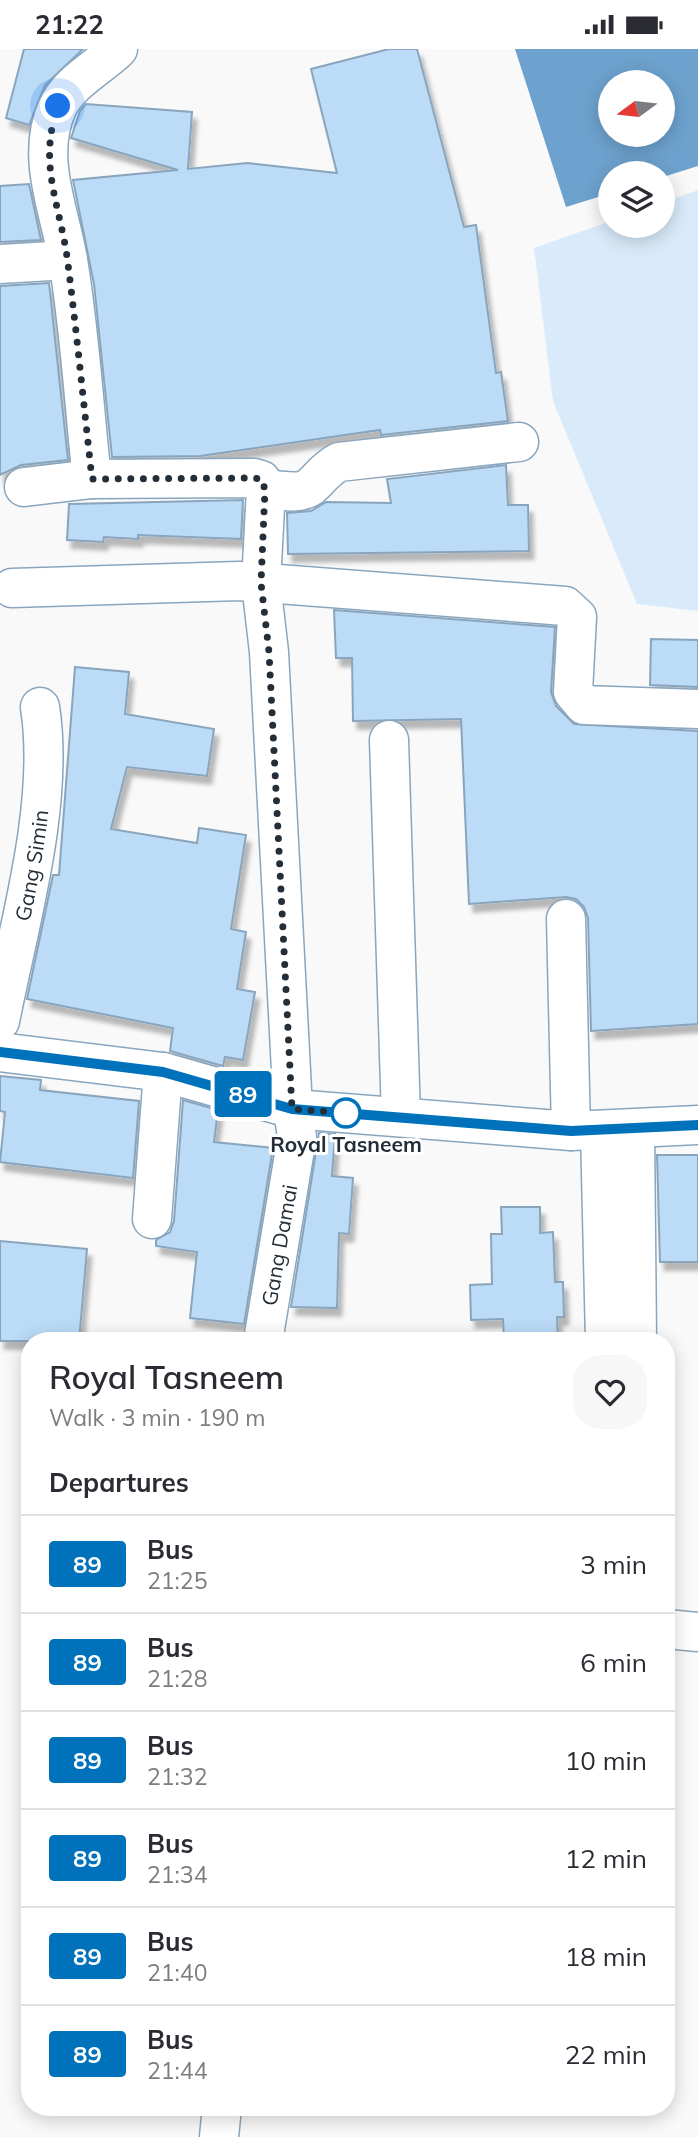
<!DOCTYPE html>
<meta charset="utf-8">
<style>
:root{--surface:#fff;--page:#f7f7f7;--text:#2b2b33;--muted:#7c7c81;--line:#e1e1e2}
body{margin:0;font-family:Mulish,sans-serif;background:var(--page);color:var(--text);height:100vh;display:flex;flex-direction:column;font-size:26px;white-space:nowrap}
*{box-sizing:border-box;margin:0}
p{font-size:23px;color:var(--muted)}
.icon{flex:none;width:38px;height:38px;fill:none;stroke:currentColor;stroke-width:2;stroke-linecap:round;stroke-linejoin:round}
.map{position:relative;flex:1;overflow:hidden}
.drawer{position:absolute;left:21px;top:1283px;width:654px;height:784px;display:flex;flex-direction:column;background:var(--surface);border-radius:28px;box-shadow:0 4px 18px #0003}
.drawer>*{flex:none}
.badge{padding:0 14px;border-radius:5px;font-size:24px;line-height:46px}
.needle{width:46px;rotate:255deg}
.buttons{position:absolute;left:598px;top:21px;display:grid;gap:14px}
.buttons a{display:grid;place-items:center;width:77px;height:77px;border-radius:50%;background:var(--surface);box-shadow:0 4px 18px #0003;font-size:35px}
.you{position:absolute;width:35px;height:35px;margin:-18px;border:5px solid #fff;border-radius:50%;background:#1a73e8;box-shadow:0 0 0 10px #1a73e833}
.map>.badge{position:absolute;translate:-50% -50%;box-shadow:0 0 0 4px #fff}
h2{padding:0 28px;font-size:26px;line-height:63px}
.round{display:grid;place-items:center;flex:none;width:74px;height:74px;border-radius:28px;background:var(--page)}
.head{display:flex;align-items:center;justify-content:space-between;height:119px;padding:0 28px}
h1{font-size:33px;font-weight:600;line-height:52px}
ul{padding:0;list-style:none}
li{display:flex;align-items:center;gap:21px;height:98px;padding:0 28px;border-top:2px solid var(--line)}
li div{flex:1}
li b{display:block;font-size:26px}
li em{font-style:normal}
li .badge{min-width:77px;font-weight:700;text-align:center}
.status{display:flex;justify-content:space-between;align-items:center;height:49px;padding:0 35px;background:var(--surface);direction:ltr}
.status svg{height:19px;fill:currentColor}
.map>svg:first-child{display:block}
.green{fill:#d9ebfa}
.water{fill:#6da2ce;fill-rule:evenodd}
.building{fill:#bbdbf7;stroke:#89a5bd;stroke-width:2;filter:url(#shadow)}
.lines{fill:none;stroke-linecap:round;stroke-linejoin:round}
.minor-casing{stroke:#89a6be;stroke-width:41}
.minor{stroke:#fff;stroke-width:38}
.line-casing{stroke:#fff;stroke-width:16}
.line{stroke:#0072bc;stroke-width:10}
.walk{stroke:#232e38;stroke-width:7;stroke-dasharray:0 12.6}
.stop-dot{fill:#fff;stroke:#0072bc;stroke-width:3.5}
.labels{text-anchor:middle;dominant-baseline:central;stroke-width:6;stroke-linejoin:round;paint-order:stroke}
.street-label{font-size:21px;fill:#232e38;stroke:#fff}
.stop-label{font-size:21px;font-weight:bold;fill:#232e38;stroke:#fff}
</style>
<div class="status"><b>21:22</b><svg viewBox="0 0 49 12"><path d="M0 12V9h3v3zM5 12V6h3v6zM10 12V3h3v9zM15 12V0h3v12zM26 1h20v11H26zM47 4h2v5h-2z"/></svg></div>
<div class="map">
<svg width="698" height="2088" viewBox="0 0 698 2088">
<defs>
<filter id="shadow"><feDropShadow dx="4.5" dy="8" stdDeviation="2" flood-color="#0004"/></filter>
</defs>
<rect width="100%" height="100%" fill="#f9f9f9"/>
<polygon class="green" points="698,141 698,562 637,555 553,352 534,199 611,172 611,177 663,177 663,154"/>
<path class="water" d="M515,0H698V117L663,128V124H611V144L566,158ZM611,33H663V86H611Z"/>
<g class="building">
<polygon points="24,0 83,0 45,36 29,76 6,69"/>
<polygon points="389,0 417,0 464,178 476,176 496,324 501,323 508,372 381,386 380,381 200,407 112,408 94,235 73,131 178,121 71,89 80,62 86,55 192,63 188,120 247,114 337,124 311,20"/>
<polygon points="29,135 41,191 0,193 0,137"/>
<polygon points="49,234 68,411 21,416 0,426 0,237"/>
<polygon points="506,416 508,456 528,456 529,502 288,505 287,464 311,462 326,453 391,454 387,430"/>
<polygon points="243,451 241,490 138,486 138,490 104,488 103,493 67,491 69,455"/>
<polygon points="334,561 555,578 551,643 556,657 574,675 698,682 698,975 591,982 588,869 584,858 576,850 566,848 469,855 461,670 353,672 352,609 336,609"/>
<polygon points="651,590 698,591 698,638 650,636"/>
<polygon points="75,618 129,623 125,665 214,680 207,727 127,718 111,780 197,794 199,779 246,786 231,880 246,883 237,940 255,943 243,1011 225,1008 223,1017 170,1002 173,979 27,950 53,826 59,826"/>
<polygon points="0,1027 41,1031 40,1041 139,1052 133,1129 0,1113 5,1063 0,1062"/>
<polygon points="183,1051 218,1061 214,1093 273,1099 244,1275 190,1269 197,1203 156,1197 156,1191 170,1183 174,1172"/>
<polygon points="319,1084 335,1085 332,1127 353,1129 349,1185 339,1184 337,1259 291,1258"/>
<polygon points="657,1106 698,1106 698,1213 660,1213"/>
<polygon points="501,1158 540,1158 540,1184 553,1183 555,1233 563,1233 564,1268 557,1268 558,1292 504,1292 503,1270 471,1271 470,1236 492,1235 491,1185 502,1185"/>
<polygon points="0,1192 87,1200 79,1292 0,1292"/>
</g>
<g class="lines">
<defs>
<g id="minor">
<polyline points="0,215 68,211"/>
<path d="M92,430C84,357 80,283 68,211C60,162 35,109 57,59C69,33 98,19 118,0"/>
<polyline points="24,438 92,430 254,429 261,431 266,440 261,534 269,603 293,1060 297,1088 263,1292"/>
<path d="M266,440C278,441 299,446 310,438C321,429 324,421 339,413L519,393"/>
<polyline points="12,539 239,532 565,557 577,568 573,643 584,656 698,660"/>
<polyline points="389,691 401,1068"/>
<polyline points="566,870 571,1082"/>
<path id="s1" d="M0,972C19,876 55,754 40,658"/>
<polyline points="0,1003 163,1023 293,1060 571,1082 698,1076"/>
<polyline points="635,1080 637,1292"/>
<polyline points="600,1082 605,1292"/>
<polyline points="152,1170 163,1023"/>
<polyline points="667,1580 698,1583"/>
<polyline points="219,2088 222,2058"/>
</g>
</defs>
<use href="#minor" class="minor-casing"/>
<use href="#minor" class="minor"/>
</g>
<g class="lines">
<defs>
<polyline id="line" points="0,1003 163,1023 292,1060 571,1082 698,1076"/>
</defs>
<use href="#line" class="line-casing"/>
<use href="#line" class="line"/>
<path class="walk" d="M58,57C37,116 61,157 68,215C77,287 84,358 92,430L254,429L261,430L265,440L261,534L269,603L292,1060L346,1064"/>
</g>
<circle class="stop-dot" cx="346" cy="1064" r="14"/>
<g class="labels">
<g class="street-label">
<text stroke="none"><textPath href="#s1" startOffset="159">Gang Simin</textPath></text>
<text transform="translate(279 1196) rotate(-80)">Gang Damai</text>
</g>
<g class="stop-label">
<text x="346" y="1095">Royal Tasneem</text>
</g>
</g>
</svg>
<div class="buttons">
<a><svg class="needle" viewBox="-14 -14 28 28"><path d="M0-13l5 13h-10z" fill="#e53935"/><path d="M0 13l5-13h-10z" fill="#7c7c81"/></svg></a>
<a><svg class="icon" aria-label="layers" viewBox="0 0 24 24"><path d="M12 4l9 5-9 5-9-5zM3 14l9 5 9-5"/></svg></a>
</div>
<div class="you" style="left:58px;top:57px"></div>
<b class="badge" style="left:243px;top:1045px;background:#0072bc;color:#fff">89</b>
<section class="drawer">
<div class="head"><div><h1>Royal Tasneem</h1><p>Walk · 3 min · 190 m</p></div><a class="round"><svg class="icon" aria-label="heart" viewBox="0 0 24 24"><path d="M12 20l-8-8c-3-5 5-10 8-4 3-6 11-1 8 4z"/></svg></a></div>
<h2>Departures</h2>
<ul>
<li><span class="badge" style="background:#0072bc;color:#fff">89</span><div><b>Bus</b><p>21:25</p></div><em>3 min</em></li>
<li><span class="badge" style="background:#0072bc;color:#fff">89</span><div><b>Bus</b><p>21:28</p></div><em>6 min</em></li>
<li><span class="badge" style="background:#0072bc;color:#fff">89</span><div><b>Bus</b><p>21:32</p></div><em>10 min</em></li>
<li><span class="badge" style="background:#0072bc;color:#fff">89</span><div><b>Bus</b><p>21:34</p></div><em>12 min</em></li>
<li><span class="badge" style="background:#0072bc;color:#fff">89</span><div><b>Bus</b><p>21:40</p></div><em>18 min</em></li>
<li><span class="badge" style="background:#0072bc;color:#fff">89</span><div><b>Bus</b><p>21:44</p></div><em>22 min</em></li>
</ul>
</section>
</div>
